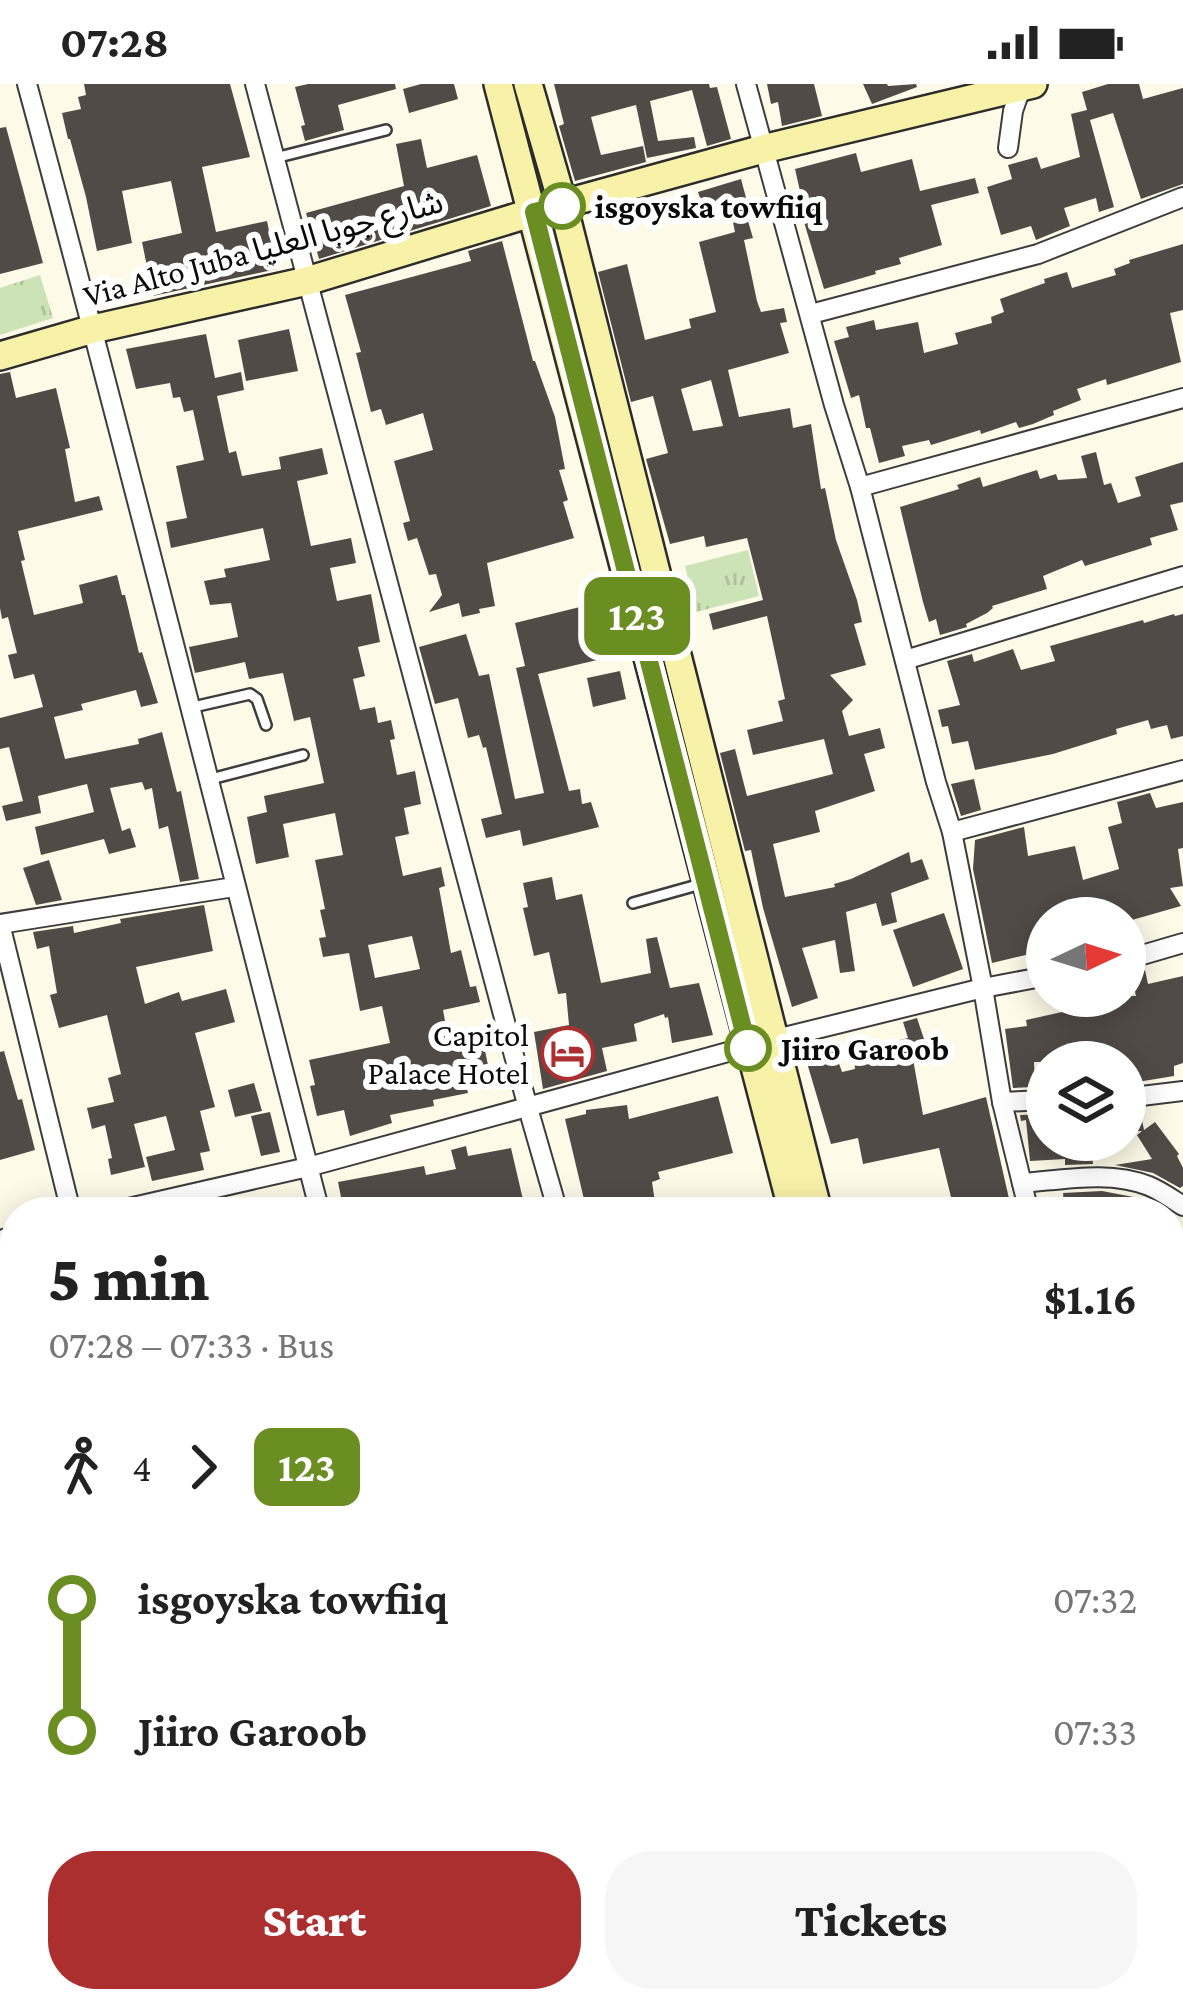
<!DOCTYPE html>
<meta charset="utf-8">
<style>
:root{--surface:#fff;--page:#f6f6f6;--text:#222;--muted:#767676;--accent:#ac2f30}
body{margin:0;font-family:"Crimson Pro","Noto Sans Arabic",serif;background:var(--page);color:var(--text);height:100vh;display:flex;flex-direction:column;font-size:45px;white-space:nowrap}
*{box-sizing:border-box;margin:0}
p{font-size:39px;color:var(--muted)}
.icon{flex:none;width:66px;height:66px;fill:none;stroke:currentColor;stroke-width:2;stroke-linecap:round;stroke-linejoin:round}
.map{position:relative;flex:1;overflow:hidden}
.drawer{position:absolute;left:0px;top:1113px;width:1185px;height:816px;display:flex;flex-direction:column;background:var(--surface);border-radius:48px 48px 0 0;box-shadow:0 6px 30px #0003}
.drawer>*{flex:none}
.badge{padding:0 24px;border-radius:18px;font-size:42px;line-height:78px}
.needle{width:78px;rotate:86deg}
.tools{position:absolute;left:1026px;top:813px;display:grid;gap:24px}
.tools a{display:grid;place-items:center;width:120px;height:120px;border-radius:50%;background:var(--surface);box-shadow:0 6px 30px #0003;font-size:60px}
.map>.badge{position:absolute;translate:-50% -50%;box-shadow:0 0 0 6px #fff}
.legs{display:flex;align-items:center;gap:18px;height:132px;padding:0 48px;font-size:39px}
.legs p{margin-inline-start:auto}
.head{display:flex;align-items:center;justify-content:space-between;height:204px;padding:0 48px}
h1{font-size:66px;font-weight:800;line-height:90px}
.cta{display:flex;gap:24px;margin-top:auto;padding:24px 48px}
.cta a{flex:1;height:138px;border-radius:48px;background:var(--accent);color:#fff;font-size:48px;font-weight:800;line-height:138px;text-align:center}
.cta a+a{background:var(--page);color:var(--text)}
ul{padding:0 48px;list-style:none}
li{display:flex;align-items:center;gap:42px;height:132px;font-size:45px}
li i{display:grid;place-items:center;width:18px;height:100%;margin:0 15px;background:currentColor}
li i::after{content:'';width:30px;height:30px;margin:-15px;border:9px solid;border-radius:50%;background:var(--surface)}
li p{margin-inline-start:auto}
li:first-child i{background:linear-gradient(#0000 50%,currentColor 0)}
li:last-child i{background:linear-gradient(currentColor 50%,#0000 0)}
.status{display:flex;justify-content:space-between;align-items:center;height:84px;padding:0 60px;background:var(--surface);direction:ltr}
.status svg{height:33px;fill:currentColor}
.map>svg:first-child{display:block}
.grass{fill:url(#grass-tufts)}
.building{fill:#514b47;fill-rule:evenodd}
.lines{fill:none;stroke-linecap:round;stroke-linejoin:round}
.lane-casing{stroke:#3d3d3d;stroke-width:14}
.street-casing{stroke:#3d3d3d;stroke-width:22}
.secondary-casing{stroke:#2c2c2c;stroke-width:32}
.lane{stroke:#fff;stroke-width:9}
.street{stroke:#fff;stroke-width:18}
.secondary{stroke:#f8f2a8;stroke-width:27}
.line-1-casing{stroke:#fff;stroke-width:27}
.line-1{stroke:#6b8e23;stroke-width:18}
.stop-1-dot{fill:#fff;stroke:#6b8e23;stroke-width:6}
.labels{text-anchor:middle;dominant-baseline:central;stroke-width:12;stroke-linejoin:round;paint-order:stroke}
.stop-label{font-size:33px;font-weight:bold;fill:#0a0a0a;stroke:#fff;text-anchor:start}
.street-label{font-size:33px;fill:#0a0a0a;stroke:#fff}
.poi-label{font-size:33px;fill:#0a0a0a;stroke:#fff;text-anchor:end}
</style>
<div class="status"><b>07:28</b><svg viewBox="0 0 49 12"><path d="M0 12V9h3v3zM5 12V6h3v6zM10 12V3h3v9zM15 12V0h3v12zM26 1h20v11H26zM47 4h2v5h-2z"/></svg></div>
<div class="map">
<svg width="1183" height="1929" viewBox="0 0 1183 1929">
<defs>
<pattern id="grass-tufts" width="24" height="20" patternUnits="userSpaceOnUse" patternTransform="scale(3)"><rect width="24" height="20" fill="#cbe3b6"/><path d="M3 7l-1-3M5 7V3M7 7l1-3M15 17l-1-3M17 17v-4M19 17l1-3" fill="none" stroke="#adc19b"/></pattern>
</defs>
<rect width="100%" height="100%" fill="#fdfae8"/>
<g class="grass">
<polygon points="40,191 53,234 0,251 0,204"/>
<polygon points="748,466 759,512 696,528 685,482"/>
</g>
<g class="building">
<polygon points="84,0 230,0 250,73 202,83 216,148 267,137 277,185 153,212 142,158 182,149 171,97 122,107 132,159 97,167 86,113 70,55 68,55 62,29 81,25 78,13 86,11"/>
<polygon points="308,0 395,0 396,5 338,21 344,46 305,57 301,42 305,41 295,3"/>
<polygon points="421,0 454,0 458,15 409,29 403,5"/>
<polygon points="554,0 709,0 710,4 717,3 731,55 707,62 692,6 650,17 658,57 694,53 696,64 647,74 636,21 591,33 601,71 643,62 646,78 575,97 559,42 564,40"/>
<polygon points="767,0 814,0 822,32 782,42 778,18 771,20"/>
<polygon points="863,0 887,0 888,2 916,0 917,3 872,20"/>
<polygon points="1108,0 1139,0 1143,15 1183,4 1183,100 1141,115 1113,29 1090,36 1114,123 1099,128 1096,114 1064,124 1070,142 1036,156 1031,142 1001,151 987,103 1012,95 1008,81 1037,73 1041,85 1080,73 1071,30 1087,26 1082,8"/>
<polygon points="6,43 43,179 0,190 0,44"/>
<polygon points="421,55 427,84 477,71 491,122 319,175 306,129 404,102 396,60"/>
<polygon points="856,69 861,88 912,75 920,107 975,94 979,109 931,121 942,161 899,174 901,180 875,187 876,190 824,205 804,138 807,138 795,85"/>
<path d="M741,95L752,136L748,137L753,154L744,156L757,217L761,228L784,224L787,238L780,239L789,269L728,286L739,333L790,324L793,344L811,340L821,405L825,404L836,456L857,516L862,538L854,540L866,581L830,591L853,616L842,627L849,652L880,644L885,664L864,670L875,707L815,727L820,748L773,760L785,813L835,803L834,800L851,795L909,768L911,779L922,775L929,795L891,809L897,838L882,842L876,819L846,828L855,887L840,889L835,856L802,864L818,914L792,923L763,824L751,766L745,767L720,669L735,665L747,712L833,690L824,655L753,671L747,646L783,637L778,617L785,615L767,532L713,546L709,530L763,516L747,454L706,463L704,452L670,460L646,375L668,369L653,312L631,318L598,188L627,180L645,256L691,244L689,235L716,228L699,158L735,148L729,119L704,126L698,108ZM711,296L723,342L693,347L681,305Z"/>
<polygon points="502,157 533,277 535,277 555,333 565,385 559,386 568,416 563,418 574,454 487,479 495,522 479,525 480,529 462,533 459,519 429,528 442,511 436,490 429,491 417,454 408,457 403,439 410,437 394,377 433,366 423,329 386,341 381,325 371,328 356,269 361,268 345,211 471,177 468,167"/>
<polygon points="1183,160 1183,226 1170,229 1181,278 1107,301 1106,295 1077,305 1081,316 1053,327 1054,331 1033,340 1019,344 1016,338 981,350 980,346 931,361 929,356 902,362 905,372 879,379 870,344 866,344 859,311 851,314 834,257 849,253 846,243 874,236 876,246 918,238 924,269 958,260 955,249 992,239 991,233 1004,228 1000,215 1045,199 1044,195 1067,188 1072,204 1116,191 1114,185 1130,179 1129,176"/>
<polygon points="289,245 298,287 246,297 238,256"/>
<path d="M206,250L215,294L241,288L244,306L217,312L229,369L236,367L242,392L281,385L279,373L322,364L328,390L297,397L311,462L351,454L356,479L330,484L337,517L371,510L380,558L358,563L365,592L353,595L360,626L375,623L378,639L391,636L395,655L390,656L397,691L415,687L421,720L404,724L409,750L395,753L403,792L441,783L445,802L439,804L451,869L461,866L470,903L476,902L480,918L443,926L450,964L483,957L489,986L478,989L480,998L466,1001L468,1009L433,1016L434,1022L390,1031L392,1039L350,1052L344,1026L317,1032L310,1002L315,1001L309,976L390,959L382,922L360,927L349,869L323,873L319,854L326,853L320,826L325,825L315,776L343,771L335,729L283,740L289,773L256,780L247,733L267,728L264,712L324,699L310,633L294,637L283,589L249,595L245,578L195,589L189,563L238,553L231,519L210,521L204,497L226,493L224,485L270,476L263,444L171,464L166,438L187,434L176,382L204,376L193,326L184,328L180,313L173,314L170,299L136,305L126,265ZM412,852L420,885L375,894L368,861Z"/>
<polygon points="10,288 16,314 56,304 70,364 65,365 75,418 99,412 103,426 18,447 25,476 21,477 34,531 83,519 79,501 117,491 122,511 125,511 139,569 142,568 158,619 141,623 136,606 81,620 83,626 54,633 65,675 139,660 138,655 162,648 177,708 181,707 199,795 180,798 168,742 159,745 152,704 145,706 142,698 110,704 122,747 130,744 136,763 109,770 104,755 41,771 35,743 94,728 87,700 38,712 41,729 6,737 2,722 23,717 9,663 0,665 0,634 43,623 34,590 14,595 8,571 17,569 8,533 2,535 0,524 0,290"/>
<polygon points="1096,368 1104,401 1111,399 1118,419 1141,412 1135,393 1183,378 1183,418 1170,421 1178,446 1150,454 1152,461 1085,482 1082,476 1043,492 1047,505 992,522 993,524 987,529 966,540 967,543 940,551 936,535 929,538 923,518 900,423 959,405 957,401 980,393 983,403 1037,386 1040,395 1056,390 1058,396 1087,394 1081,372"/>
<polygon points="584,522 597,576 538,590 569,707 580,705 582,720 591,718 599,743 523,762 520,746 486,754 481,735 502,730 486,663 483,664 479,651 468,654 458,614 435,620 419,563 466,550 479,592 489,590 515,715 544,709 516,584 525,582 515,539"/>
<polygon points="1174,530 1175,532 1183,530 1183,652 1171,655 1167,641 1151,645 1148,636 1116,645 1117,650 1053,670 975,686 968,657 952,660 948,642 942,643 938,626 960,621 947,577 972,570 974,578 1013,565 1021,586 1055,577 1050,562 1143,536 1144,539"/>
<polygon points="620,587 626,615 593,623 587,594"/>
<polygon points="974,695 981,726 961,732 951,700"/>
<polygon points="1150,709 1156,724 1183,718 1183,764 1178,765 1183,802 1170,804 1181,822 1125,838 1119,826 1092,834 1043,834 1047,866 992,879 973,785 975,756 1024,743 1028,772 1075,762 1083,796 1119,785 1108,743 1122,739 1117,718"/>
<polygon points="49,776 62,816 36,821 23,784"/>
<polygon points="552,793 556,816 582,810 601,899 651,889 646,855 657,853 670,904 699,899 713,951 672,959 668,933 665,934 664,930 634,940 637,957 602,964 607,987 543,1005 534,948 569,941 566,909 558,910 549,868 534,872 523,824 528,823 523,799"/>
<polygon points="204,821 213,867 136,883 145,920 179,908 182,917 226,905 235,938 195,949 215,1023 200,1027 210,1067 200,1069 204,1086 152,1097 146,1073 175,1066 166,1032 134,1040 145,1083 111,1091 108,1075 112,1074 105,1041 92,1045 87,1024 114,1018 108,994 121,990 107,931 59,944 50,911 57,909 49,862 37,865 33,848 73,842 74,849 121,839 120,835"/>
<polygon points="944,829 963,885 913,903 893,846"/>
<polygon points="1145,886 1148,900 1183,892 1183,979 1174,982 1174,992 1125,1000 1125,978 1034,978 1035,1003 1013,1004 1005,945 1027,942 1026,936 1080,924 1077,912 1136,912 1131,890"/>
<polygon points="917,934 927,964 899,973 896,957 908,954 903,938"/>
<polygon points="818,959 822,970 835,968 842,988 855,985 854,976 868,972 871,982 913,975 923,1031 986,1013 1012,1128 916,1128 915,1123 951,1113 939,1064 863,1080 858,1054 831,1060 802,962"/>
<polygon points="4,967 18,1016 22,1015 35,1066 0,1076 0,968"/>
<polygon points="254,999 262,1027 235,1033 228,1006"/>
<polygon points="718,1012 733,1069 658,1088 660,1095 652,1098 655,1118 647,1119 649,1128 587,1128 565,1035 586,1030 586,1026 627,1021 629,1035"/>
<polygon points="1140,1026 1144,1046 1155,1038 1179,1070 1177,1072 1183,1084 1183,1102 1180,1104 1153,1089 1115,1081 1152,1075 1137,1051 1142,1047 1125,1048 1125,1028"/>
<polygon points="270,1028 280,1068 261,1072 251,1032"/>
<polygon points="1043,1030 1047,1056 1064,1056 1064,1059 1091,1057 1093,1080 1065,1081 1065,1075 1030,1077 1026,1036 1021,1037 1020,1031"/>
<polygon points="466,1062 468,1072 511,1064 524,1120 487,1128 365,1128 364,1119 343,1123 338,1098 424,1082 426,1091 456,1085 451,1066"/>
<polygon points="1102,1107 1144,1115 1167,1128 1065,1128 1063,1109"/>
<polygon points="15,1222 15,1325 0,1329 0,1276 4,1275 0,1260 0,1226"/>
<polygon points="15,1363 15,1413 11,1413 0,1376 0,1367"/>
<polygon points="15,1432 15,1475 0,1480 0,1437"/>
<polygon points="15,1520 15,1552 0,1554 0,1525"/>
<polygon points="9,1575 15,1617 0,1621 0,1576"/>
<polygon points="15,1898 15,1914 18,1914 20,1929 0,1929 0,1899"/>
<polygon points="76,1914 266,1914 267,1921 229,1929 79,1929"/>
<polygon points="361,1914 476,1914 480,1929 365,1929"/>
<polygon points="556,1914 646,1914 650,1929 559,1929"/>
<polygon points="952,1914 969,1914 972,1929 914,1929 913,1921"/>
<polygon points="1057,1914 1183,1914 1183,1929 1061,1929"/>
</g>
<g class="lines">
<defs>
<g id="lane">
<polyline points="275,74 386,46"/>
<polyline points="189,624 250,610 257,615 266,641"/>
<polyline points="207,696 303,671"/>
<polyline points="633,819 701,800"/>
</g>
<g id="street">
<path d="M27,0C129,375 222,752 320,1128"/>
<polyline points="255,0 528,1024 558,1128"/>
<polyline points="746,0 834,321 860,403 936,698 952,748 983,904 1002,1018 1029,1128"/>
<polyline points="1008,64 1013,27 1021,4"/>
<polyline points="811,230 1038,170 1183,113"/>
<polyline points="860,403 1183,314"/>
<polyline points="905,576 1183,492"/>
<polyline points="952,748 1183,686"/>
<polyline points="0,840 71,1128"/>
<polyline points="0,840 234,803"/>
<polyline points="1125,876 1183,859"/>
<polyline points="1125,1014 1183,1007"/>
<polyline points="1002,1018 1047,1016"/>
<path d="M1022,1099C1062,1096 1110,1086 1149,1102C1161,1107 1172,1115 1183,1122"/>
<polyline points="111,1128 308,1083 772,956 983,904 1047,892"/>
<polyline points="0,1156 15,1152"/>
<polyline points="1170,1435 1179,1428 1182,1419"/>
<polyline points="1170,1665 1183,1726"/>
<polyline points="0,1726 15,1781"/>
<polyline points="1170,1815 1183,1812"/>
<polyline points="0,1886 15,1884"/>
<polyline points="51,1914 55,1929"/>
<polyline points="283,1914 287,1929"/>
<polyline points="523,1914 526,1929"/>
<polyline points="728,1929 780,1914"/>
</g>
<g id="secondary">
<polyline points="498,0 793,1128"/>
<polyline points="528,0 563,121 818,1128"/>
<polyline points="0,272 93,245 307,197 534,128 763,65 1033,0"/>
<polyline points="1003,1914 1007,1929"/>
<polyline points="1026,1914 1030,1929"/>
</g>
</defs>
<use href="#lane" class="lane-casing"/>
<use href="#street" class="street-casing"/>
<use href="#secondary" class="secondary-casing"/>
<use href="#lane" class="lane"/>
<use href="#street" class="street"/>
<use href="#secondary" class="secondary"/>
</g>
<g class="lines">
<defs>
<polyline id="line-1" points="562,122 534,128 748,964"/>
</defs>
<use href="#line-1" class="line-1-casing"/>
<use href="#line-1" class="line-1"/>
</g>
<defs>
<symbol id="hotel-ring" viewBox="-11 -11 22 22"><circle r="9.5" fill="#fff" stroke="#ac2f30" stroke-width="1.5"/><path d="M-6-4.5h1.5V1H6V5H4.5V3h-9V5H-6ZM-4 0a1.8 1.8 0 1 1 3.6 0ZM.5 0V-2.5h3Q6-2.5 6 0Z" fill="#ac2f30"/></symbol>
</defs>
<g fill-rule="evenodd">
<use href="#hotel-ring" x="538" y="940" width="59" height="59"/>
</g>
<g class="stop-1-dot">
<circle cx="562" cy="122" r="21"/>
<circle cx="748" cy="964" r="21"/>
</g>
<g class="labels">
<g class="stop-label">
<text x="595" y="122">isgoyska towfiiq</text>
<text x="781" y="964">Jiiro Garoob</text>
</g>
<g class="street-label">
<text transform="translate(263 164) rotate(-15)">Via Alto Juba شارع جوبا العليا</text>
</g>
<g class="poi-label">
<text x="529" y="950">Capitol<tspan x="529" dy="38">Palace Hotel</tspan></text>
</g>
</g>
</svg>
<div class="tools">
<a><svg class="needle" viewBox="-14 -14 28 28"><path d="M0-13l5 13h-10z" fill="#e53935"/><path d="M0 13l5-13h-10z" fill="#767676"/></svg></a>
<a><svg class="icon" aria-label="layers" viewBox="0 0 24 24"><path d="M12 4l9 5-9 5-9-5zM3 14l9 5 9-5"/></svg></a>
</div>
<b class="badge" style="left:637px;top:532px;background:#6b8e23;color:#fff">123</b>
<section class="drawer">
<div class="head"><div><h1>5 min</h1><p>07:28 – 07:33 · Bus</p></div><b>$1.16</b></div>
<div class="legs"><svg class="icon" aria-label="walk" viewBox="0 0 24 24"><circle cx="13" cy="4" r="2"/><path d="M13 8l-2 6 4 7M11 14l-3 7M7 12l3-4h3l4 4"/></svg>4<svg class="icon" aria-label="forward" viewBox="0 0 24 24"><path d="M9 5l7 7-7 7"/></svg><b class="badge" style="background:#6b8e23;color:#fff">123</b></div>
<ul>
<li><i style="color:#6b8e23"></i><b>isgoyska towfiiq</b><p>07:32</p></li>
<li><i style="color:#6b8e23"></i><b>Jiiro Garoob</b><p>07:33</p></li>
</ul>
<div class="cta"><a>Start</a><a>Tickets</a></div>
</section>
</div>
